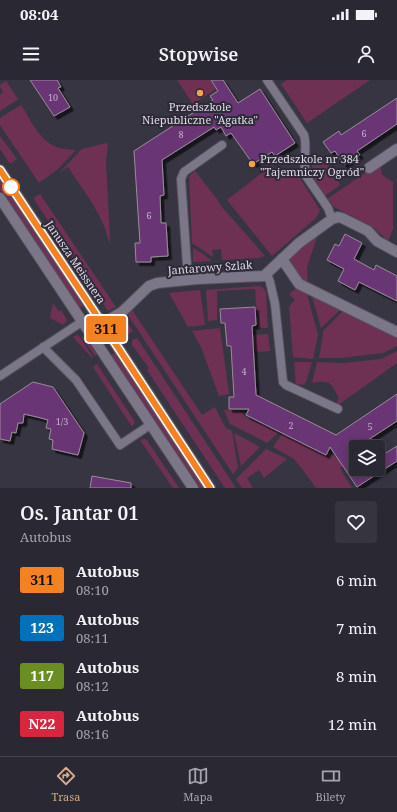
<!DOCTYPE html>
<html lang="pl">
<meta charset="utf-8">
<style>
:root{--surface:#2a2832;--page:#36343e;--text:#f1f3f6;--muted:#a5a6ac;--line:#46444d;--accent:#d6ab8b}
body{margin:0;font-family:"Noto Serif",serif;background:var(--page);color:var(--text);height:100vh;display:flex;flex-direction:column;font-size:15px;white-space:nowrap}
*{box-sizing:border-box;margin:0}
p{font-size:13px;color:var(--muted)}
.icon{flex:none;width:22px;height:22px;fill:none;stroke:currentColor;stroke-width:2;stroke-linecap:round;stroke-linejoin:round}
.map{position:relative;height:408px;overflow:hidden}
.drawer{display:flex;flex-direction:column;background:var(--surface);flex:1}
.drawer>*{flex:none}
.badge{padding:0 8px;border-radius:3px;font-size:14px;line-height:26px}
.tools{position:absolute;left:349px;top:360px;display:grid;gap:8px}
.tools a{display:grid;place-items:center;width:36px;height:36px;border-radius:4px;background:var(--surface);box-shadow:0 2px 10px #0003,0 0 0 1px var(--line);font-size:20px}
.map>.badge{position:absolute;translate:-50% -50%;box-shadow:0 0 0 2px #fff}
.round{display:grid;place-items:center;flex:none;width:42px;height:42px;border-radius:4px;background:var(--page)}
.head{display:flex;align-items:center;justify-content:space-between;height:68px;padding:0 20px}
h1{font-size:19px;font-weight:600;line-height:30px}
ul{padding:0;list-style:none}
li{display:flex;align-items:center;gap:12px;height:48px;padding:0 20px}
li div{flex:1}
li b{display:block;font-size:15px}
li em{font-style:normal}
li .badge{min-width:44px;font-weight:700;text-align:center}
.status{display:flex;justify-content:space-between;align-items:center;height:28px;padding:0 20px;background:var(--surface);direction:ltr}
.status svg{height:11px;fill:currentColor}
header{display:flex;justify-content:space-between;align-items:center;height:52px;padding:0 20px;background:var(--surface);font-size:18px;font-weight:600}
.dock{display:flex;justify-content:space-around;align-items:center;height:56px;border-top:1px solid var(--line);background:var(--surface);font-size:11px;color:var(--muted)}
.dock a{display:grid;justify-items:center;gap:2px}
.dock .current{color:var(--accent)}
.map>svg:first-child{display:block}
.green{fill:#6e3153}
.building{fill:#6b3474;stroke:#998c9a;filter:url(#shadow)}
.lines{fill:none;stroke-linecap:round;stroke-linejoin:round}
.service-casing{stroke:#55525e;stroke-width:10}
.pedestrian-casing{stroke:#55525e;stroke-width:12}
.minor-casing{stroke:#55525e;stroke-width:12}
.tertiary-casing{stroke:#55525e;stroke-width:12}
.service{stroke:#7b7788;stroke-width:8}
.pedestrian{stroke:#7b7788;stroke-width:10}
.minor{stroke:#7b7788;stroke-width:10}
.tertiary{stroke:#7b7788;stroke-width:10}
.line-casing{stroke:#fff;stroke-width:9}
.line{stroke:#f58220;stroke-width:6}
.poi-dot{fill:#f3a443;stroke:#2e2a38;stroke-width:1.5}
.stop-dot{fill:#fff;stroke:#f58220;stroke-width:2}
.labels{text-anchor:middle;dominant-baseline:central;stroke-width:4;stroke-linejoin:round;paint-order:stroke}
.number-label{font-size:9px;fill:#c2b3ca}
.poi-label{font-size:11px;fill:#dfdde6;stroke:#2e2a38}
.street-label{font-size:11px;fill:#dfdde6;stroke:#2e2a38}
</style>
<div class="status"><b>08:04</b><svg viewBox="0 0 49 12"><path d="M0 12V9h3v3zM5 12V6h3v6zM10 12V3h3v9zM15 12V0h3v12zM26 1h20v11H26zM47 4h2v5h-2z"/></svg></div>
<header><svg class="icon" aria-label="menu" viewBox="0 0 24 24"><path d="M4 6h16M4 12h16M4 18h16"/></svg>Stopwise<svg class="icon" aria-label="person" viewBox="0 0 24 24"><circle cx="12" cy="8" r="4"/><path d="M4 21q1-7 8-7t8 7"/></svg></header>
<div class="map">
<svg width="397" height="408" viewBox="0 0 397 408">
<defs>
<filter id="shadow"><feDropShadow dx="3.5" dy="3.5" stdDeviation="0" flood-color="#0009"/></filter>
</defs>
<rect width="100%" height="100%" fill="#383543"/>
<g class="green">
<polygon points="177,0 210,0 216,9 193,24"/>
<polygon points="287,0 370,0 307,43 281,4"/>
<polygon points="6,1 18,19 17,20 0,31 0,15 3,12 0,7 0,5"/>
<path d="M21,25L22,26C31,41 40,62 59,68C64,69 70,70 75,70V71L58,89L39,103L0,45V38Z"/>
<polygon points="0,56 17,79 10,84 0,69"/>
<path d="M106,63L108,65L106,81L110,161L109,162C103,134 83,110 68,87L60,92L82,69Z"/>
<polygon points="312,80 325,80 340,104 340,105 325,116 314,98 312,90"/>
<polygon points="272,85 280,96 284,93 288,98 296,92 320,130 316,138 272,176 227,120"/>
<polygon points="377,88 381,88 382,95 393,102 393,149 388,161 373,147 334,127 327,119 371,89"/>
<polygon points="195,91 217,119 222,127 265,176 259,178 222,180 221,169 212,170 213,177 192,163 189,96"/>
<polygon points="0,97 82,223 83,226 81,227 79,227 73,220 0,110"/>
<polygon points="40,114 116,227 108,231 33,118"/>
<polygon points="315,157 317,157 307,187 308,205 302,202 287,181"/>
<polygon points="193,168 203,174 212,181 194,182 193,182"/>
<polygon points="260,206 263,208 266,212 268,248 258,248 255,209 217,211 217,240 208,241 206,210"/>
<polygon points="297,208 306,210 318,255 313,279 293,277 289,227 295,220 289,214"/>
<polygon points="200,210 205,245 188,247 169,213"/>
<polygon points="311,213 341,229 321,248"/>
<polygon points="53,223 59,232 61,230 67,240 63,245 50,238"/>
<polygon points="132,230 202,335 215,327 225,347 232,351 238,388 233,394 128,235"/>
<polygon points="344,230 397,255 397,266 383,273 341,278 319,278 323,254 323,251"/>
<polygon points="125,240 133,251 124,257 118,247"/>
<polygon points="220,248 229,314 219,316 201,267 192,251"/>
<polygon points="268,254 270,271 255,272 254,255"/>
<polygon points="77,255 79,256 93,277 92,278 73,257"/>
<polygon points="80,255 87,260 97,275 95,276"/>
<polygon points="137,258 236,408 225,408 147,290 149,288 132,265 132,260"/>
<path d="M397,271V283L338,325L336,324L339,318C330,302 331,300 312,303L317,282L343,283L381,279Z"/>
<polygon points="116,272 206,408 198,408 110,276"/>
<polygon points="294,282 312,282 306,302 304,305 296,304"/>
<polygon points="97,284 135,342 132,347 93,287"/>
<polygon points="224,330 241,331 245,337 279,352 267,363 230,344"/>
<polygon points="234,353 260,367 241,386"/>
<polygon points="282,354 326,376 328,373 336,377 345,371 352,381 340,388 352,408 316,408 303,390 294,379 273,367"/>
<polygon points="144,359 146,359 179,408 173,408 140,360"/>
<polygon points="266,369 287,379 264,398 259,390 247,398 253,408 242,408 236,399"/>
</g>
<g class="building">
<polygon points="30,0 57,0 61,7 58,8 70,27 54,36"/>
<polygon points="211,0 223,0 238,23 260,9 295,63 275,76 272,72 253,84 231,53 226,56 221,47 216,50 214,47 162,80 164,115 160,116 161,143 166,143 168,176 151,177 151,182 136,182 135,163 140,163 134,71 213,20 210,16 218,11"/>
<polygon points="397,18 397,44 357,71 360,75 344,85 335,71 331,73 323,62 339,51 341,55"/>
<polygon points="345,154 362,163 354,179 374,190 376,185 397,196 397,221 359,202 355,210 338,201 344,189 327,180 335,164 339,166"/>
<polygon points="255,227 256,245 252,246 256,315 336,355 397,314 397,341 368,360 373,367 356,367 356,389 378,389 378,378 397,366 397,381 357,407 330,367 326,375 246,335 249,329 229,329 229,317 234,317 231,266 227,266 225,243 221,243 220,229"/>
<polygon points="33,302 53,307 84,353 78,375 52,369 53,360 49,359 51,349 46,348 48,340 37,337 24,334 23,343 18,343 16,353 12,352 10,361 0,359 0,324"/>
<polygon points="92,396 131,403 131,408 90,408"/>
</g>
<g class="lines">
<defs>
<g id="service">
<path d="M267,0L304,55C308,68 302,83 306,96L328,128L332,139"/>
<polyline points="267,194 270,202 275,224 283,302 286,305 338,329"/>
<polyline points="185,200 187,185 181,99 184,92 222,65"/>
<polyline points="43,267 76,300 120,365 150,345"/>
<polyline points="0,296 83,241"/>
</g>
<polyline id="pedestrian" points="282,179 299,204 397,252"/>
<g id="minor">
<polyline points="369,88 397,69"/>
<polyline points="102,244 122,232 149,206 157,203 197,199 264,196 299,163 332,139 338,137 342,138 368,151 377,161 397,172"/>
</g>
<g id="tertiary">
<polyline points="0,90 117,266 210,408"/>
<polyline points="0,118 193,408"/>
</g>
</defs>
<use href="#service" class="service-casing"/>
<use href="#pedestrian" class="pedestrian-casing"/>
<use href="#minor" class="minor-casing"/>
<use href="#tertiary" class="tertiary-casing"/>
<use href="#service" class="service"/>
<use href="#pedestrian" class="pedestrian"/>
<use href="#minor" class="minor"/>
<use href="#tertiary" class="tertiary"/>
</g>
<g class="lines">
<defs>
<polyline id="line" points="0,90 117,266 210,408"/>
</defs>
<use href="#line" class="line-casing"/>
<use href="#line" class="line"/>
</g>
<g class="poi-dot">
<circle cx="200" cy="13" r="4"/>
<circle cx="252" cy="84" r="4"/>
</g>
<circle class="stop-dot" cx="11" cy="107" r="8"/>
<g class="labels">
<g class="number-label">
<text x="53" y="17">10</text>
<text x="364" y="53">6</text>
<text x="181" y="54">8</text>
<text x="149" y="135">6</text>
<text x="244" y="291">4</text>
<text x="62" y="341">1/3</text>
<text x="291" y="345">2</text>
<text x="370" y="346">5</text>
</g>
<g class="poi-label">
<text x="200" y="26">Przedszkole<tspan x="200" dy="13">Niepubliczne "Agatka"</tspan></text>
<text x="260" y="78" text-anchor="start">Przedszkole nr 384<tspan x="260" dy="13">"Tajemniczy Ogród"</tspan></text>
</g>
<g class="street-label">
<text transform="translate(76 182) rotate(56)">Janusza Meissnera</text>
<text transform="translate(210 187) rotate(-4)">Jantarowy Szlak</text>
</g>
</g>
</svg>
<div class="tools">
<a><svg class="icon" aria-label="layers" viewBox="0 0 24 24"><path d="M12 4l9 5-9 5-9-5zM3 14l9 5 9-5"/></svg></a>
</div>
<b class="badge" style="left:106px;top:249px;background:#f58220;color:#111">311</b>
</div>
<section class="drawer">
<div class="head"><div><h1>Os. Jantar 01</h1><p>Autobus</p></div><a class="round"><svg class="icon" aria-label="heart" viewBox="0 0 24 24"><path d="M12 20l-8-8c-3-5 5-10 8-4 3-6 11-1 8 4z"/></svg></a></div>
<ul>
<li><span class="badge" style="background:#f58220;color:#111">311</span><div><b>Autobus</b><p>08:10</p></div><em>6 min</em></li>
<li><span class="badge" style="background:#0072bc;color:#fff">123</span><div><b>Autobus</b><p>08:11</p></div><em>7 min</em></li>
<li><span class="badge" style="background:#6b8e23;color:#fff">117</span><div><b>Autobus</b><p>08:12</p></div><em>8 min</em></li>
<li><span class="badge" style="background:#d7263d;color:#fff">N22</span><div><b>Autobus</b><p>08:16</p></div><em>12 min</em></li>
</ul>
</section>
<nav class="dock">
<a class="current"><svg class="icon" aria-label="directions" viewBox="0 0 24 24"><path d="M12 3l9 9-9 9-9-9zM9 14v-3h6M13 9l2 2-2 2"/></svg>Trasa</a>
<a><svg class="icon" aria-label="map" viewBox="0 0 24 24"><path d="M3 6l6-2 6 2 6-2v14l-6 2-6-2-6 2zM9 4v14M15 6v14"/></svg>Mapa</a>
<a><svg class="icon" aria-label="tickets" viewBox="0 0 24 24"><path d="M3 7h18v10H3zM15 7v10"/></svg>Bilety</a>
</nav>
